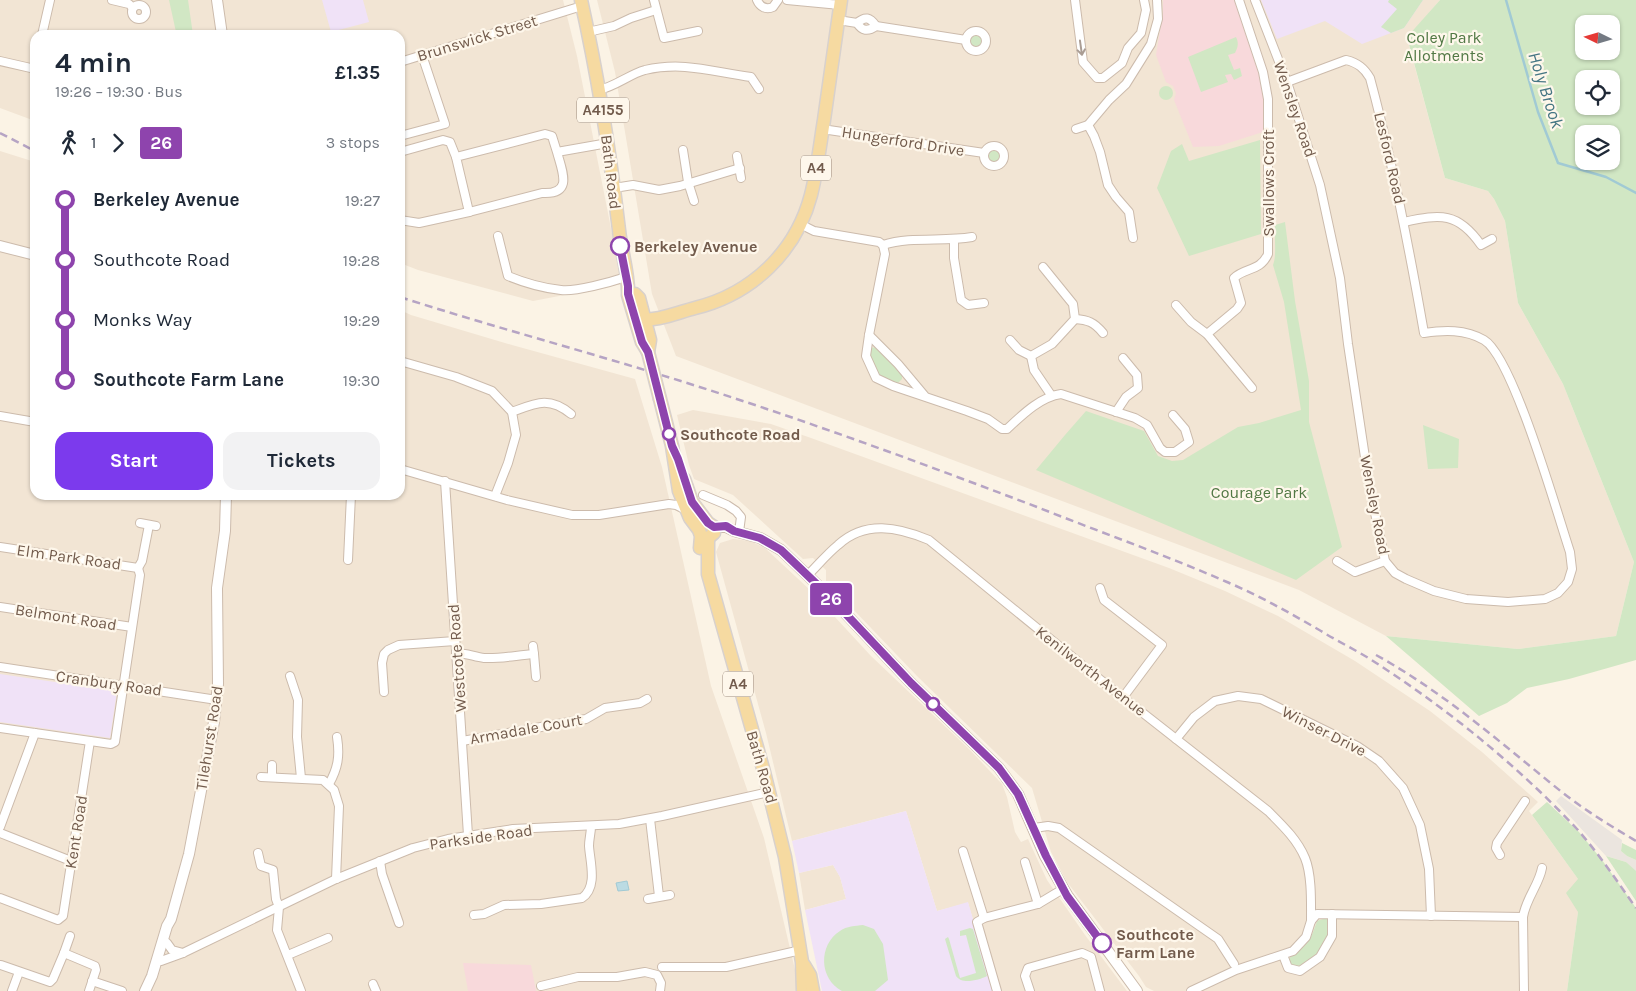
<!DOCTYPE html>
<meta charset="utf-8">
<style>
:root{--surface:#fff;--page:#f2f2f3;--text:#1f2937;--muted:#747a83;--accent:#7c3aed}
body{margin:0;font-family:Karla,sans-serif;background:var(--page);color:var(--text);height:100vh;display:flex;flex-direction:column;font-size:19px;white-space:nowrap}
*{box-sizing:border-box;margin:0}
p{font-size:16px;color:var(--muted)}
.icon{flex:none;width:28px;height:28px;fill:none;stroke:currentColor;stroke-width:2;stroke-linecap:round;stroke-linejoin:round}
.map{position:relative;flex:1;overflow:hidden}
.panel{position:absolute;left:30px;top:30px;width:375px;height:470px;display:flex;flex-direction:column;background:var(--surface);border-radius:15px;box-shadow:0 1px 4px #0004}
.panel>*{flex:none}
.badge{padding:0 10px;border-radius:4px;font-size:18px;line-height:32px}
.needle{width:32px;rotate:275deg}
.fabs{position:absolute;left:1575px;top:15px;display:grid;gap:10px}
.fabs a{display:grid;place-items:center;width:45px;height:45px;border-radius:10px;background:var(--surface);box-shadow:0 1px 4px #0004;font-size:25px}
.map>.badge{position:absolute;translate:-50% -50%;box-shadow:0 0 0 2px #fff}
.legs{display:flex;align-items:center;gap:8px;height:55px;padding:0 25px;font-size:16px}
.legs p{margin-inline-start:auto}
.head{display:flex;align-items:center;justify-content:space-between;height:85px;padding:0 25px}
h1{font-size:28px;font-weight:700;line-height:38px}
.button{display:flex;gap:10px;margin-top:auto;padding:10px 25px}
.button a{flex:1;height:58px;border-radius:15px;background:var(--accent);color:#fff;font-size:20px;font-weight:700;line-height:58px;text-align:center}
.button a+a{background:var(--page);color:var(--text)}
ul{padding:0 25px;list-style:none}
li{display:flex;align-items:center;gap:18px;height:60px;font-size:19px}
li i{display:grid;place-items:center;width:8px;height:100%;margin:0 6px;background:currentColor}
li i::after{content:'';width:12px;height:12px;margin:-6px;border:4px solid;border-radius:50%;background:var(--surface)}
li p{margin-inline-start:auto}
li:first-child i{background:linear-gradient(#0000 50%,currentColor 0)}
li:last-child i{background:linear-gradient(currentColor 50%,#0000 0)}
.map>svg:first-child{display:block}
.residential{fill:#f2e5d4}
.industrial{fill:#ebe5df}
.education{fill:#f0e2f7}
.medical{fill:#f8d9db}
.green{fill:#d1e7c4;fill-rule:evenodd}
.water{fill:#bbdbe3;stroke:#a1cad4}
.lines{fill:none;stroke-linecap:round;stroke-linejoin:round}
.stream{stroke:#a1cad4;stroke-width:2.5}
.minor-casing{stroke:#ccbbac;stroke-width:10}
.tertiary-casing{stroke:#ccbbac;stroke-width:12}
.primary-casing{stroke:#d8d1cd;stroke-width:15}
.minor{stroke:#fff;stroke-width:8}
.tertiary{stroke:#fff;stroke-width:10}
.primary{stroke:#f6daa1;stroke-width:12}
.rail{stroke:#b6a4c4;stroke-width:2.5;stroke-dasharray:8 5;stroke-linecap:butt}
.primary-bridge-casing{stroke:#d8d1cd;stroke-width:15;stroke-linecap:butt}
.primary-bridge{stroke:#f6daa1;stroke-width:12}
.oneway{stroke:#aa9d94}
.line-1-casing{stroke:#fff;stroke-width:11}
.line-1{stroke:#8e44ad;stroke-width:8}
.stop-1-dot{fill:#fff;stroke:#8e44ad;stroke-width:2.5}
.labels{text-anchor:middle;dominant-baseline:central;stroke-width:4.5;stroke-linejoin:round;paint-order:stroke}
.shield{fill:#fef7eb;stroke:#9c8a7c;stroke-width:1}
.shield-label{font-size:15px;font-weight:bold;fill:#725b4c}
.park-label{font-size:16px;fill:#517844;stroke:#fef7eb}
.street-label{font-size:16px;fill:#725b4c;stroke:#fef7eb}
.stop-label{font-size:16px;font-weight:bold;fill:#725b4c;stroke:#fef7eb;text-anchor:start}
.water-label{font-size:18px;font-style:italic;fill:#477784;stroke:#fef7eb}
</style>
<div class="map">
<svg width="1636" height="991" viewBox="0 0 1636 991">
<rect width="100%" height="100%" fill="#fbf3e5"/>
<g class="residential">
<polygon points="0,0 563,0 577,56 622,284 533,301 418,270 400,263 400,35 35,35 35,121 0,108"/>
<polygon points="597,0 1440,0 1407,38 1445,178 1488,191 1494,199 1505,221 1518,303 1563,384 1634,562 1616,636 1518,649 1386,636 1299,590 676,356 652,294 615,72"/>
<polygon points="0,151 35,162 35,495 400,495 400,310 411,315 512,345 635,379 662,467 711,686 764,838 800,991 0,991"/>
<polygon points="693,410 771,424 811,438 1169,568 1225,591 1278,616 1355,661 1430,711 1482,752 1538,802 1529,811 1578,879 1578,912 1567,991 1154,991 1146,987 1139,976 1067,882 1051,852 1032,788 917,676 826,581 826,570 813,558 803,559 733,495 694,479 689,465 677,415"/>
<polygon points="733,539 750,541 765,548 810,590 871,656 970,750 1002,784 1007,797 1015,832 1021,842 1028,839 1047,880 1085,935 1127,991 994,991 968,903 937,911 906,811 792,841 766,733 716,552 720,543"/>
<polygon points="833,865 840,877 846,899 805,910 799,873"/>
</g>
<polygon class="industrial" points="1561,796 1622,840 1621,851 1627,856 1636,860 1636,872 1626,862 1606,856 1556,801"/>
<g class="education">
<polygon points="322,0 363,0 369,22 331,32"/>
<polygon points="1261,0 1423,0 1404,28 1362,44 1325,21 1277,39"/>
<polygon points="0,674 117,691 110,738 0,722"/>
<polygon points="906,811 937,911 968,902 994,991 822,991 805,910 846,899 840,877 833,865 799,873 792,841"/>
</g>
<g class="medical">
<polygon points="1163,0 1235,0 1263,84 1266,131 1219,146 1193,147 1174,100 1176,93 1173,86 1166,82 1156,55 1163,13"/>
<polygon points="463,963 531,965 536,991 468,991"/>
</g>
<g class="green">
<polygon points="169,0 188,0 193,35 173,35 176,32"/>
<polygon points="1389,0 1423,0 1404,28 1391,33 1381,27 1397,9 1388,2"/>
<path d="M1440,0H1636V660L1569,679L1527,688L1507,703L1479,716L1386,636L1518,649L1616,636L1634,562L1563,384L1518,303L1505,221L1494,199L1488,191L1445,178L1407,37ZM1584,24H1611V51H1584ZM1584,79H1611V106H1584ZM1584,134H1611V161H1584Z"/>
<circle cx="976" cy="41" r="6"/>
<path d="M1236,37C1239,43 1238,47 1235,53L1228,55L1234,70L1240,68L1242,76L1234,80L1231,74L1225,75L1228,82L1201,92L1188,57Z"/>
<circle cx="1166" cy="93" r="7"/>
<polygon points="1260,140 1261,234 1189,256 1157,188 1171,151 1182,144 1189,161"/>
<circle cx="994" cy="156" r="7"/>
<path d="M1285,222L1295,301L1309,381V422L1342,547L1296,580L1036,470L1065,435L1086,411L1144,431L1158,456L1172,461L1183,460L1238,427L1259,423L1301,410L1284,302L1273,265C1277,255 1274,237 1275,225Z"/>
<path d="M877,347L902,374V379L898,383C878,377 874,373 868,353L871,348Z"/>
<polygon points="1423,425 1459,439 1458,468 1428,469"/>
<polygon points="1547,802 1579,832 1602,860 1636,908 1636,991 1567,991 1578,912 1566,893 1578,879 1532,815"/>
<polygon points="1622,843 1636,850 1636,860 1627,856 1621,851"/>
<polygon points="1606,856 1626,862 1636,871 1636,901"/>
<path d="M1326,918L1330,924C1324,951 1320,953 1297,967L1289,965V959C1293,953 1299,951 1304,946C1311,940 1314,930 1317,921Z"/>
<path d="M863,925L874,929L883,944L888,980L875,991H842C819,979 818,945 840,931C847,926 855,926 863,925Z"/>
<path d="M970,928L973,929L987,976C979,980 962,985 956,976L945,939L948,937L949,939L960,978L976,973L966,935L960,936V931Z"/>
</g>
<polygon class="water" points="627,881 629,890 618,891 616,883"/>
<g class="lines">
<polyline class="stream" points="1506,0 1538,112 1558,163 1606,177 1636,193"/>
<defs>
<g id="minor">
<polyline points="112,0 129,4 133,8"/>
<polyline points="654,0 664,38 698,31"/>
<path d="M757,0C760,7 766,10 773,7L778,0"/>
<polyline points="787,0 840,5"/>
<polyline points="1075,0 1083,62 1097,78 1103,78 1122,63 1128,48 1141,33 1146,10 1144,0"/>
<path d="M1255,0L1287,82L1320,185L1340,278L1348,344L1369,484L1385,561L1395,573L1406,579L1434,591L1466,599L1508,602L1545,599L1558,593L1568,582L1572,569L1570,552C1557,513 1513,357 1484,340C1465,329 1444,330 1424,333C1409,247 1393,163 1370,78C1364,68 1358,63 1346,60L1287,82"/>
<circle cx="139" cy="12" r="7"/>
<path d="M838,20L857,23C862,31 868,32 876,26L966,40"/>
<path d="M857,23C865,16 870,17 876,26"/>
<circle cx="976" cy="41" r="10"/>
<polyline points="588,32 614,26 631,18 656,10"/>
<polyline points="42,35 50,0"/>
<polyline points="0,61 35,69"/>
<polyline points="400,62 582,6"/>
<path d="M599,90C616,86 630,74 645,70C684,61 713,72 751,77L759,89"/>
<polyline points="822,129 984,153"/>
<polyline points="1076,129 1088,125"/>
<polyline points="400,136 445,124 422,55"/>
<circle cx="994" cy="156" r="10"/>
<polyline points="683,150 688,182 694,201"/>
<polyline points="400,152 443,140 450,142 456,157"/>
<path d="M557,152L552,136L545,134L456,157L469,212L542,193C574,195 562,171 557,152L608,143"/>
<polyline points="737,156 741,178"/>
<polyline points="614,188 633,185 659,190 680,186 740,168"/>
<polyline points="400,220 419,223 469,212"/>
<path d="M1404,222C1441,214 1458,212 1481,245L1492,239"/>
<path d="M800,224L814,231L879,242L883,245C912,236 943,242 972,237"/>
<path d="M498,236L508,276C525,283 542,288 561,290C575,292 611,282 626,277"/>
<polyline points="1133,238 1129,212 1116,197 1108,185 1100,152 1094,136 1088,125 1109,100 1126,84 1151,44 1158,19 1157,0"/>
<polyline points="954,240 954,258 961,300 968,305 984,303"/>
<path d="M883,245L885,254L869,335L866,356L876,378L893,386L967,411L988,419L1002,429H1007C1022,415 1040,397 1061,394L1135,418L1147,425L1160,448L1165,452H1175L1189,442L1185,429L1173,415"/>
<polyline points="1043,267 1073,304 1075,319 1052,344 1031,356 1034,370 1051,395"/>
<polyline points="1176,305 1191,322 1207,334 1252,388"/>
<path d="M1075,319C1088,320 1094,322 1103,333"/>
<path d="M1207,334L1237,309L1241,303L1234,278C1245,267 1260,272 1268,254V99L1263,72L1239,0"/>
<polyline points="869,335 898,364 924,395"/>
<polyline points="1010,340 1019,350 1031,356"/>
<polyline points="400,361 456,377 492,391 512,412 516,435 508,463 495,496"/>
<path d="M512,412C536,403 549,396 571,414"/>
<polyline points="1116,412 1126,397 1138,388 1137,375 1123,358"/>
<polyline points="0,416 35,422"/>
<polyline points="400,469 507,500 572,515 599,515 669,504 676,505 686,510"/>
<polyline points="445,481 468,835"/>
<polyline points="703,495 727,505 736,511 741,517 739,532"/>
<polyline points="140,523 156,526"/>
<polyline points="0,547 138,568"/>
<polyline points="348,560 351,495"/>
<polyline points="1337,561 1355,572 1385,561"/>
<polyline points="138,568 142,561 149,525"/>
<path d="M808,575C818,565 827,554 838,545C865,520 898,527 929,540L1097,677L1268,811C1282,825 1297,839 1305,858C1312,875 1311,903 1311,921"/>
<polyline points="1100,588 1104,600 1162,645 1124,696"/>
<polyline points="0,607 132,627"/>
<path d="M456,653C466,653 475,657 484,658C500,659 518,655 534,654L533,646"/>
<polyline points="534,654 536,677"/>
<polyline points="0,667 217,700"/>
<polyline points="290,676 298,700 297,737 301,778"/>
<polyline points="384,692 382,663 384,654 388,650 399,645 455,641"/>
<polyline points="0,728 111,744 115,742 140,575 138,568"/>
<polyline points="1176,739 1194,717 1215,701 1238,696 1261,699 1357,746 1379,761 1403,788 1420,825 1429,869 1431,916"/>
<polyline points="462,741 586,719 605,708 640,703 647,699"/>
<polyline points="261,777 323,780 334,790 339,806 336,879"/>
<polyline points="272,777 272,765"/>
<path d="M329,784C338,768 340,756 337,737"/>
<polyline points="650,819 659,896"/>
<polyline points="0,827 35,733"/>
<polyline points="1034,828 1048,826 1059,828 1218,939 1234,964"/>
<polyline points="0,833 71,861"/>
<polyline points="963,851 984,918"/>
<polyline points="258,853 261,866 273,870 276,899 279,907 277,930 301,991"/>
<polyline points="1500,855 1496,848 1497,843 1525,801"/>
<polyline points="380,861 382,874 399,923"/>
<polyline points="1025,862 1038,904"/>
<polyline points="0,898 58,920 63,916 90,741"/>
<polyline points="648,899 670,895"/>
<path d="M474,915L484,914L504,905L541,904L582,898C598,887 590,862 589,846C589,839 591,833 591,826"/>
<polyline points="1523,917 1524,991"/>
<polyline points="70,936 64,953 95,966 96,970 89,991"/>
<polyline points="167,943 172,950 183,953"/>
<polyline points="288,955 328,938"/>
<polyline points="1283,955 1288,968 1300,971 1320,957 1332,936 1332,914"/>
<polyline points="161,961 183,953 336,879 413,848 448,839 513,829 619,824 662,816 769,792"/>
<polyline points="1,965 50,982 53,979 64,953"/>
<polyline points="662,967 726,967 801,950"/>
<polyline points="92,981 122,991"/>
<polyline points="373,984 376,991"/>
<polyline points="541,986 578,977 617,977 645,972 657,975 661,983 660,991"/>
<polyline points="12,991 19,972"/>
<polyline points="997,991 977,922 984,918 1038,904 1063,889"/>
<polyline points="1030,991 1025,976 1028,968 1082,953 1091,957 1100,991"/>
<path d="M1191,991L1236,970L1293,951L1306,937L1311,921L1317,914L1523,917C1526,898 1539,885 1542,868"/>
</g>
<g id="tertiary">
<polyline points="217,0 222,35"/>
<polyline points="0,246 35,255"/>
<polyline points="714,527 726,527 734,531 760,538 781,550 827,594 911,683 999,768 1018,794 1045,856 1067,895 1137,991"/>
<polyline points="145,991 152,976 167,926 171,919 189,854 214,722 218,684 217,588 225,531 226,495"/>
</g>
<g id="primary">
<path d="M581,0C598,76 610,153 619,230C621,251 629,274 628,295L642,342L648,352"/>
<polyline points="635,294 639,298 650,340 648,352"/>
<path d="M636,319C656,322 676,313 695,308C752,294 796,252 811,195C817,171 820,145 824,120C830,80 835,40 841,0"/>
<polyline points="660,399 672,446 679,491 690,518 699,530 701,536 700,548"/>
<polyline points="684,479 692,502 708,523 714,527 714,533 708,538"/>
<polyline points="708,538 708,574 764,772 785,857 802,962 803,991"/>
<polyline points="804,965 810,975 813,991"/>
</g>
</defs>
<use href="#minor" class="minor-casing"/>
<use href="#tertiary" class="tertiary-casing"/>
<use href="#primary" class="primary-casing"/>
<use href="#minor" class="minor"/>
<use href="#tertiary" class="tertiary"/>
<use href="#primary" class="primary"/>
<g class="rail">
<polyline points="0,133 35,151"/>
<path d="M400,297C490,326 581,350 671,378C794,416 916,461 1037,507C1100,532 1165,555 1227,582C1260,596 1290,613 1321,631C1337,641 1354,649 1370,659C1445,707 1516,764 1577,829C1599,854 1617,881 1636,908"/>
<path d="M1376,655C1445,693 1502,744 1563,793C1586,811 1611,826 1636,841"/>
</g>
<defs>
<polyline id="primary-bridge" points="648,352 660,399"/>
</defs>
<use href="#primary-bridge" class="primary-bridge-casing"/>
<use href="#primary-bridge" class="primary-bridge"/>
</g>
<defs><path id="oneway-shaft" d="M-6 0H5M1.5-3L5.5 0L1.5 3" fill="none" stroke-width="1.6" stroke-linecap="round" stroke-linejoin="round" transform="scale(1.25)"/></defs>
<use class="oneway" href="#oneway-shaft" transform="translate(1081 48) rotate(82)"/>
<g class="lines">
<defs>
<polyline id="line-1" points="620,246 628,286 628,294 642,342 648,352 672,446 678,459 692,502 708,523 714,527 726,526 734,531 760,538 781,550 827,594 911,683 999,768 1018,794 1046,856 1067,896 1102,943"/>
</defs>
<use href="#line-1" class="line-1-casing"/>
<use href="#line-1" class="line-1"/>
</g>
<g class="stop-1-dot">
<circle cx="620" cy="246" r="9"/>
<circle cx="669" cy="434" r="6"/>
<circle cx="933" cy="704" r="6"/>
<circle cx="1102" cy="943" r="9"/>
</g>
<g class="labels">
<g class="shield">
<rect x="577" y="97.5" width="52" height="25" rx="4"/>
<rect x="801" y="155.5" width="30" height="25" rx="4"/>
<rect x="723" y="671.5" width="30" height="25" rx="4"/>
</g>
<g class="shield-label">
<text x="603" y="110">A4155</text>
<text x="816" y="168">A4</text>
<text x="738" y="684">A4</text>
</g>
<g class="park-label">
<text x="1444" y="37">Coley Park<tspan x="1444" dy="18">Allotments</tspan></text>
<text x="1259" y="492">Courage Park</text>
</g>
<g class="street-label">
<text transform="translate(477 38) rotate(-17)">Brunswick Street</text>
<text transform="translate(1295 109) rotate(71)">Wensley Road</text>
<text transform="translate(903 141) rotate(9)">Hungerford Drive</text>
<text transform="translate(1390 158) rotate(77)">Lesford Road</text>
<text transform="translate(611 172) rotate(83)">Bath Road</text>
<text transform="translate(1268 183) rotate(-90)">Swallows Croft</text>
<text transform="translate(1375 505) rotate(79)">Wensley Road</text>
<text transform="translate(69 557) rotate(8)">Elm Park Road</text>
<text transform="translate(66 617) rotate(9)">Belmont Road</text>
<text transform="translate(457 658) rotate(-94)">Westcote Road</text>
<text transform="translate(1091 671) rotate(38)">Kenilworth Avenue</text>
<text transform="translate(109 683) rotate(8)">Cranbury Road</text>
<text transform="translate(526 729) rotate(-10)">Armadale Court</text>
<text transform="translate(1324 731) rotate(27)">Winser Drive</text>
<text transform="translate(209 738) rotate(-81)">Tilehurst Road</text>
<text transform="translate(762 767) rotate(74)">Bath Road</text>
<text transform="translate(76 832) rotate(-81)">Kent Road</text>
<text transform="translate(481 837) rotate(-8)">Parkside Road</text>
</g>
<g class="stop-label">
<text x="634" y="246">Berkeley Avenue</text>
<text x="680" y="434">Southcote Road</text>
<text x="1116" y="934">Southcote<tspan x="1116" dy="18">Farm Lane</tspan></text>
</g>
<g class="water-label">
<text transform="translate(1546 90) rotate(72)">Holy Brook</text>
</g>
</g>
</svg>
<div class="fabs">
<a><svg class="needle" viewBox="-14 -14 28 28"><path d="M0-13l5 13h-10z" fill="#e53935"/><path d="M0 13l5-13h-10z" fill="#747a83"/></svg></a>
<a><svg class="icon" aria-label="locate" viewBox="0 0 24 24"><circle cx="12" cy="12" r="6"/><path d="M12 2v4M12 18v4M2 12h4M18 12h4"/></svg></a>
<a><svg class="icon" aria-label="layers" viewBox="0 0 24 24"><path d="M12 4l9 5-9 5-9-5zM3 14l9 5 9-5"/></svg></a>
</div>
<b class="badge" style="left:831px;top:599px;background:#8e44ad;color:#fff">26</b>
<section class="panel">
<div class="head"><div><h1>4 min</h1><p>19:26 – 19:30 · Bus</p></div><b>£1.35</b></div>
<div class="legs"><svg class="icon" aria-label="walk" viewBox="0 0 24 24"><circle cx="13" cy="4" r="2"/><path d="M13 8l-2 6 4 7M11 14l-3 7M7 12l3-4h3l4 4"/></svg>1<svg class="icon" aria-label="forward" viewBox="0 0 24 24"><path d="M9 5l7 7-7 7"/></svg><b class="badge" style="background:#8e44ad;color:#fff">26</b><p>3 stops</p></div>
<ul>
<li><i style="color:#8e44ad"></i><b>Berkeley Avenue</b><p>19:27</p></li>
<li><i style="color:#8e44ad"></i><span>Southcote Road</span><p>19:28</p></li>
<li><i style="color:#8e44ad"></i><span>Monks Way</span><p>19:29</p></li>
<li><i style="color:#8e44ad"></i><b>Southcote Farm Lane</b><p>19:30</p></li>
</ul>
<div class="button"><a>Start</a><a>Tickets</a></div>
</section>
</div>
